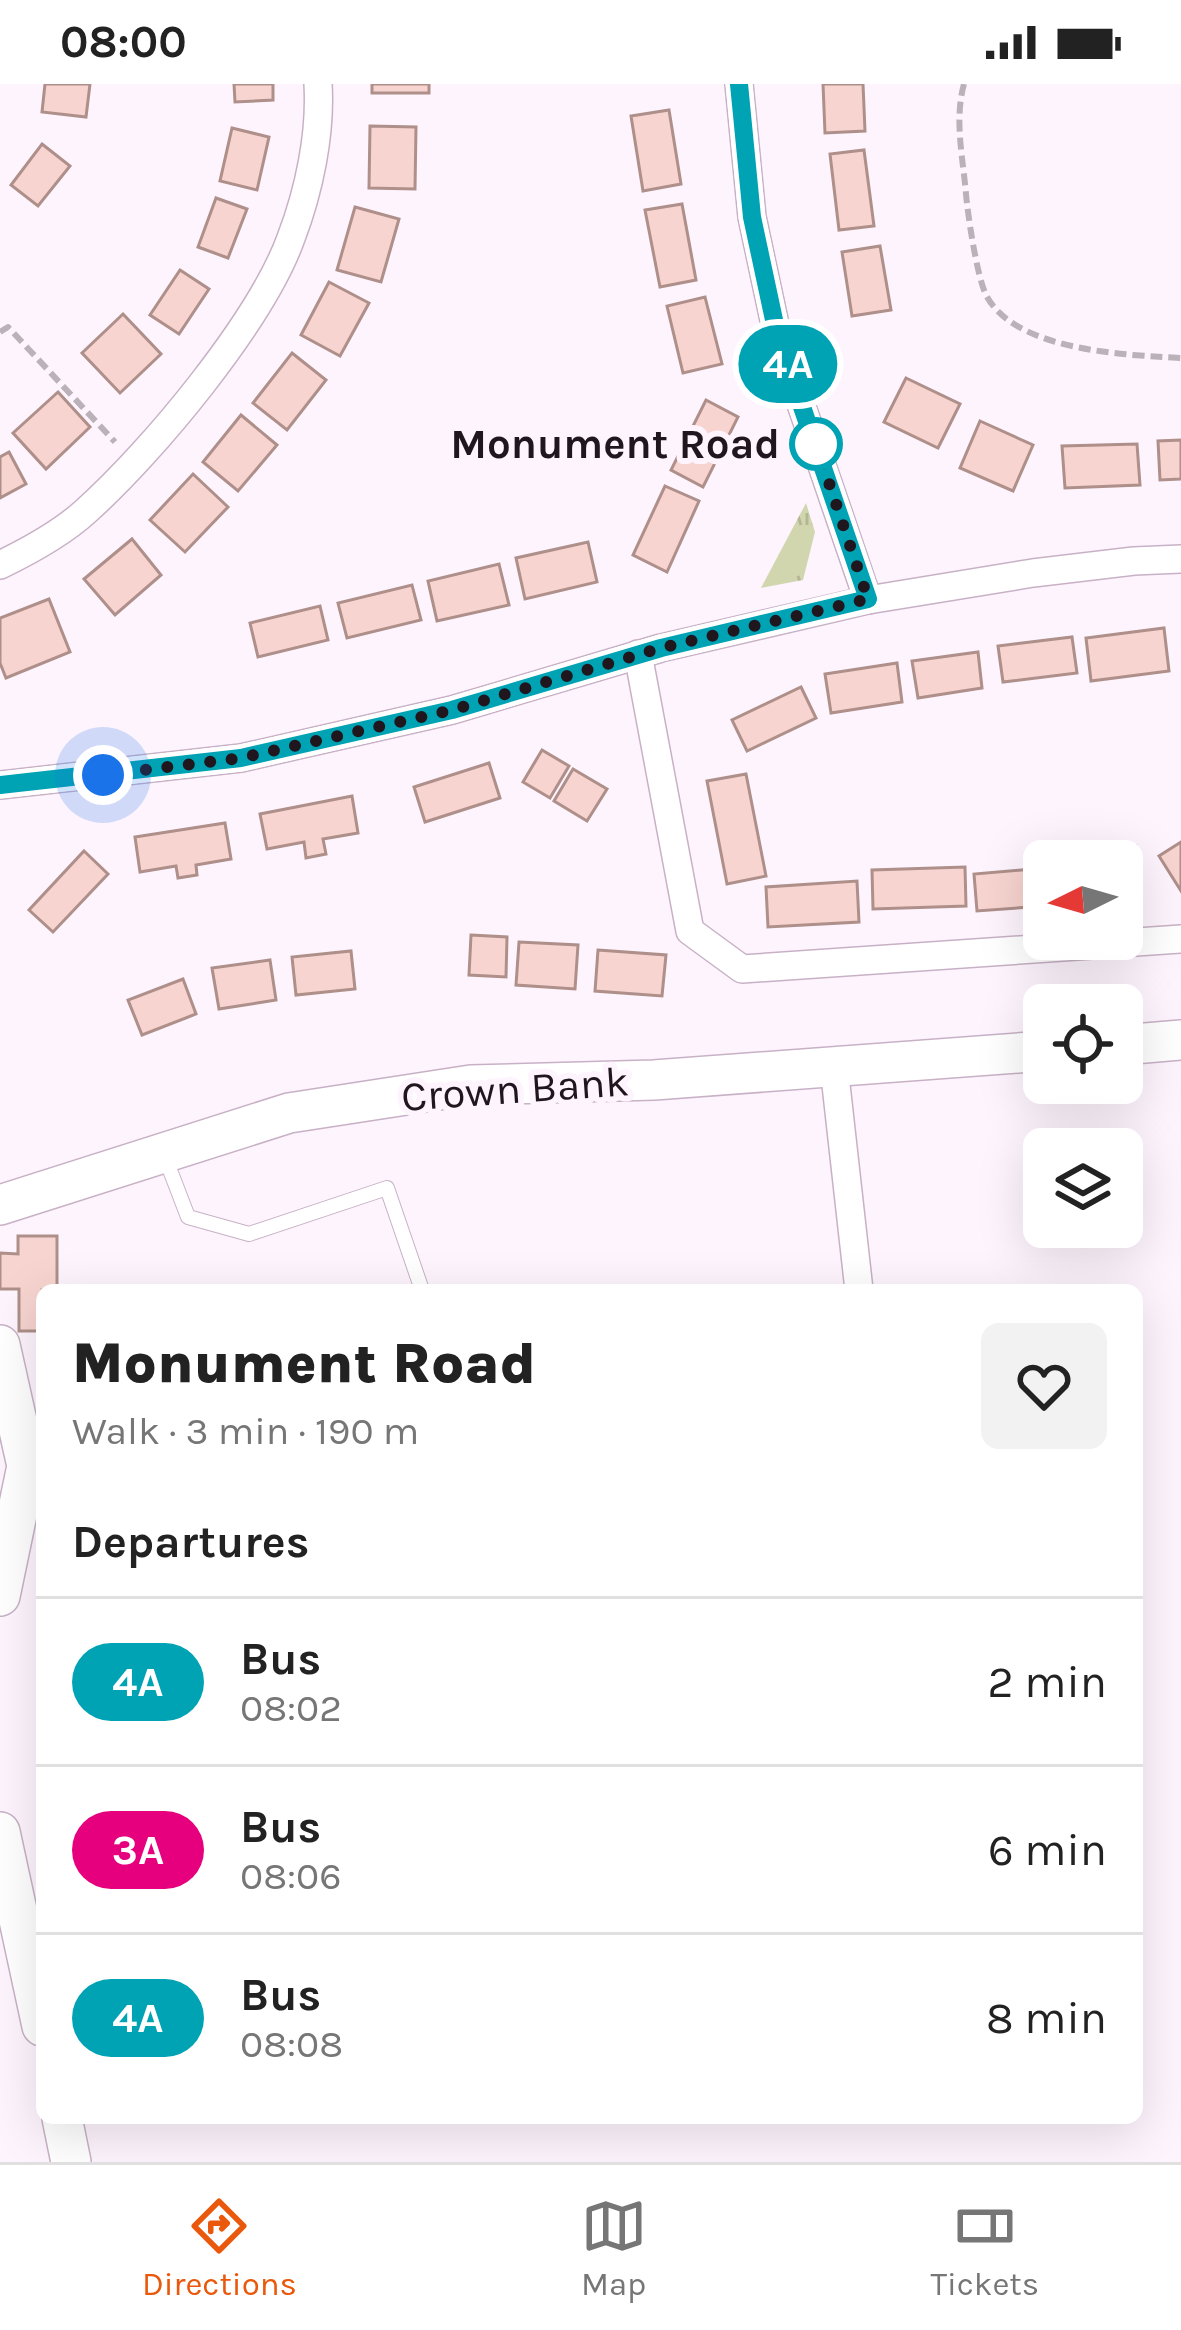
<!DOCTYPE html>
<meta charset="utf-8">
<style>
:root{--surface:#fff;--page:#f2f2f2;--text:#222;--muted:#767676;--line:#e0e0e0;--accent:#ea580c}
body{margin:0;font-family:Karla,sans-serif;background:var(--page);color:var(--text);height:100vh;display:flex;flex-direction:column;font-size:45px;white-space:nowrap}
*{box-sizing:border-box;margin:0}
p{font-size:39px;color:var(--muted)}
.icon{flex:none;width:66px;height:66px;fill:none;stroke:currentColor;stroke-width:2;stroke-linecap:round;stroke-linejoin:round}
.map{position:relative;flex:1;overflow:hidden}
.drawer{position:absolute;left:36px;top:1200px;width:1107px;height:840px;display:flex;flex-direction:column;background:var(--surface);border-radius:18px;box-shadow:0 12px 48px #0002}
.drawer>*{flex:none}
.badge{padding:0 24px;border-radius:39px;font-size:42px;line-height:78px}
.needle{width:78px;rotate:265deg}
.buttons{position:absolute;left:1023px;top:756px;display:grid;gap:24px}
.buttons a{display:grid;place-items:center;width:120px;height:120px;border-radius:18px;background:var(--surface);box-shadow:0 12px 48px #0002;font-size:60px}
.you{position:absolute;width:60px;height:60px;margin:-30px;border:9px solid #fff;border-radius:50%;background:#1a73e8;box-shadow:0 0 0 18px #1a73e833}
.map>.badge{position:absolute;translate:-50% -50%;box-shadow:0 0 0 6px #fff}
h2{padding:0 36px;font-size:45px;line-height:108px}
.round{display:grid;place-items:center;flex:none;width:126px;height:126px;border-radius:18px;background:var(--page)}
.head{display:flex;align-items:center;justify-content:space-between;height:204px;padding:0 36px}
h1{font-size:57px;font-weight:800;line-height:90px}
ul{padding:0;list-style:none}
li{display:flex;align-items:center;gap:36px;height:168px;padding:0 36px;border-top:3px solid var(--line)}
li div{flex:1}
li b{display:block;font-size:45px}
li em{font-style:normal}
li .badge{min-width:132px;font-weight:700;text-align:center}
.status{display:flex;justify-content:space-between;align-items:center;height:84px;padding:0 60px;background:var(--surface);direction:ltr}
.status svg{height:33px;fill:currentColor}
.tabs{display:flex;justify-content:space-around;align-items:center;height:168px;border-top:3px solid var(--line);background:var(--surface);font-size:33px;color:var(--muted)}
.tabs a{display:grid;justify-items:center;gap:6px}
.tabs .current{color:var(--accent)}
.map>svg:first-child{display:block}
.grass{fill:url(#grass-tufts)}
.building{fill:#f7d4d0;stroke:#ae8f8a;stroke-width:3}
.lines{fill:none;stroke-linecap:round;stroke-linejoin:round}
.lane-casing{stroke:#c8b1c6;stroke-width:16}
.street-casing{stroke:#c8b1c6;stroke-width:30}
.secondary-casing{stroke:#c8b1c6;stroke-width:42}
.path{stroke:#bab1b9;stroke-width:6;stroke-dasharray:12 6;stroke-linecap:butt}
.lane{stroke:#fff;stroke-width:14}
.street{stroke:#fff;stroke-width:27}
.secondary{stroke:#fff;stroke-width:39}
.line-casing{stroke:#fff;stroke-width:27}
.line{stroke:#00a3b4;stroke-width:18}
.walk{stroke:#1f161e;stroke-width:12;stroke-dasharray:0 21.6}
.stop-dot{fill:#fff;stroke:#00a3b4;stroke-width:6}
.labels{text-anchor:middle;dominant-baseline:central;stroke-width:12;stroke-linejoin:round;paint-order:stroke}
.stop-label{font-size:42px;font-weight:bold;fill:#1f161e;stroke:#fef4fd;text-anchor:end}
.street-label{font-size:42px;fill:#1f161e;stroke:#fef4fd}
</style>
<div class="status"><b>08:00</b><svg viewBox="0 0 49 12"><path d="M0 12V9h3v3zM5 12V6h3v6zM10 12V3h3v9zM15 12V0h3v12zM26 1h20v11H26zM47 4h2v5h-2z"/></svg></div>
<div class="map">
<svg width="1181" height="2078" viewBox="0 0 1181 2078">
<defs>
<pattern id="grass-tufts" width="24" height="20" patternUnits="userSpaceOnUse" patternTransform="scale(3)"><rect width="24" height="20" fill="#d2d6af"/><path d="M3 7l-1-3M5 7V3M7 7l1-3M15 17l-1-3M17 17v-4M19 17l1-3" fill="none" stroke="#b4b796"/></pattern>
</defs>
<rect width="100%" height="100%" fill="#fef4fd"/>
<polygon class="grass" points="806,419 815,448 803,496 761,504"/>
<g class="building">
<polygon points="45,0 90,0 86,33 42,28"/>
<polygon points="234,0 273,0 273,16 235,18"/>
<rect x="372" y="0" width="57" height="9"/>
<polygon points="823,0 863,0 865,47 825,49"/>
<polygon points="669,26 681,100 643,107 631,32"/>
<polygon points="370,42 416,43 415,105 369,104"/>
<polygon points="232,44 269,53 257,106 220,97"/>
<polygon points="42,60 70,82 38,122 11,101"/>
<polygon points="864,66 874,142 839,146 830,70"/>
<polygon points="216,114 247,125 228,174 198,163"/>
<polygon points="682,120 696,196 660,203 645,126"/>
<polygon points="355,123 399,135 381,198 337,186"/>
<polygon points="880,162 891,226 852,232 842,168"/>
<polygon points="180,186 209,205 179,250 150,231"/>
<polygon points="329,198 369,219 340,272 301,251"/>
<polygon points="705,213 722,280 683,289 667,222"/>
<polygon points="123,230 161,270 120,309 82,269"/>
<polygon points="292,269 326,296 287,346 253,319"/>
<polygon points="906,294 960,320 938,364 884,338"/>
<polygon points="58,308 90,343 46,385 13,349"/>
<polygon points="706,316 738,333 703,403 671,386"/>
<polygon points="241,331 277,361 238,407 203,378"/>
<polygon points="980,337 1033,361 1013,407 960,384"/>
<polygon points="1181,356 1181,395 1160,396 1158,357"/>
<polygon points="1137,360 1140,401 1065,404 1062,362"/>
<polygon points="9,368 26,400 0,414 0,373"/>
<polygon points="193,390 228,423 185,468 150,436"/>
<polygon points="665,402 699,417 667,488 633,471"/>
<polygon points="132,455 161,491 115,531 84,495"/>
<polygon points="588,458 597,498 525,515 516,474"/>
<polygon points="499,480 509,521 437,537 428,497"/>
<polygon points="412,501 421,536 347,554 338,519"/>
<polygon points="49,515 70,568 6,594 0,579 0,534"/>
<polygon points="320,522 328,556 258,573 250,539"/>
<polygon points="1164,544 1169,587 1091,597 1086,554"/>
<polygon points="1072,553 1077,589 1003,598 998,562"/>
<polygon points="978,568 982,604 918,614 912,577"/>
<polygon points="897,579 902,618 831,629 825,590"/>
<polygon points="801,603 816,634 747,667 732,636"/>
<polygon points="542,666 569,682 550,714 523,698"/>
<polygon points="489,679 500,714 425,738 414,703"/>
<polygon points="573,685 607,705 587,737 554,717"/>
<polygon points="746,690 766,792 727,800 707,697"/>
<polygon points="352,712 358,749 323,755 326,770 306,774 304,758 267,765 260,730"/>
<polygon points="225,739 231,775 196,781 197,791 178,794 176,782 140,788 135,753"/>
<polygon points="1181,758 1181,807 1159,772"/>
<polygon points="1136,762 1139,811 1122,812 1122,777 1087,777 1086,765"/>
<polygon points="84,767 108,790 53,848 29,826"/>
<polygon points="965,783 966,822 873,825 872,786"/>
<polygon points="1044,784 1044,822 977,827 974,790"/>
<polygon points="857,797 859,838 768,843 766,803"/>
<polygon points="471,851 507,853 506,893 469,891"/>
<polygon points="519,858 578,861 575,905 516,901"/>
<polygon points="598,866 666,871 662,912 595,907"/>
<polygon points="351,867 355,905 296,911 292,873"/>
<polygon points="270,876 276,916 219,925 212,884"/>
<polygon points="183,895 196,930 142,951 128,916"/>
<polygon points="18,1152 57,1152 57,1206 42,1206 42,1247 19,1247 19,1205 0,1205 0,1169 18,1170"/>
</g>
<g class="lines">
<defs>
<polyline id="lane" points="165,1073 188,1133 249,1150 387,1104 422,1206"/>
<g id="street">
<polyline points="739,0 752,133 777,250 868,516"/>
<path d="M0,481C29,467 62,449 86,427C153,367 261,237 291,154C309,107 321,50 318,0"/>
<polyline points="638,570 690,847 742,885 1181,855"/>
<polyline points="0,701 241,674 452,626 661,564 868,516 1033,489 1134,477 1181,475"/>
<polyline points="834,983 859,1206"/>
</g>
<g id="secondary">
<polyline points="1122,961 1181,956"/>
<polyline points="0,1121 289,1029 471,1001 654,996 1044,967"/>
<polyline points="0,1261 27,1382 0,1512"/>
<polyline points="0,1748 42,1942"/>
<polyline points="62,2034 71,2078"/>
</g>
</defs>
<use href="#lane" class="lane-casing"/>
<use href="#street" class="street-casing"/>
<use href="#secondary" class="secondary-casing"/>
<g class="path">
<path d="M964,0C954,36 963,74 966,110C968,133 977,192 986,211C1015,267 1125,271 1181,274"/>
<polyline points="0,248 8,243 115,358"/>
</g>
<use href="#lane" class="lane"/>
<use href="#street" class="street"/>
<use href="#secondary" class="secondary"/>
</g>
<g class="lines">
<defs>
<polyline id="line" points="0,701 241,674 452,626 661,564 868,515 777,250 752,133 739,0"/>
</defs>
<use href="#line" class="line-casing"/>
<use href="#line" class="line"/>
<polyline class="walk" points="103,691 241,674 452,626 661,564 868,515 816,360"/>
</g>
<circle class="stop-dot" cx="816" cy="360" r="24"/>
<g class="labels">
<g class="stop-label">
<text x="780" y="360">Monument Road</text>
</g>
<g class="street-label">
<text transform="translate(515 1005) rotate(-4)">Crown Bank</text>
</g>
</g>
</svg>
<div class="buttons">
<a><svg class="needle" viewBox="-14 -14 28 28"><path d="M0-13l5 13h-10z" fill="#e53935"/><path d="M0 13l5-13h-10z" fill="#767676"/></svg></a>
<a><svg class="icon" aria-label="locate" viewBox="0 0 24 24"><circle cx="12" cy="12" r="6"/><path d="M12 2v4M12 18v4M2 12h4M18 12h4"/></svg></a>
<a><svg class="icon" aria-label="layers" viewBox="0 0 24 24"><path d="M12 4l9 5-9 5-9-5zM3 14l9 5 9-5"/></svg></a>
</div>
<div class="you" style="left:103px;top:691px"></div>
<b class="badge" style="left:788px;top:280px;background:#00a3b4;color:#fff">4A</b>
<section class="drawer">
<div class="head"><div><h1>Monument Road</h1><p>Walk · 3 min · 190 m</p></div><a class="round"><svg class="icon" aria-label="heart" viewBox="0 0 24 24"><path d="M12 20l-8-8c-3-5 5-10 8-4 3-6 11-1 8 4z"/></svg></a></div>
<h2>Departures</h2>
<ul>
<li><span class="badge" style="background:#00a3b4;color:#fff">4A</span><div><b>Bus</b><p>08:02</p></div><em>2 min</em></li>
<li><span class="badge" style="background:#e6007e;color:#fff">3A</span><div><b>Bus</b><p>08:06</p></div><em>6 min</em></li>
<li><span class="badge" style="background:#00a3b4;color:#fff">4A</span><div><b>Bus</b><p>08:08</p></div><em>8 min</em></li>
</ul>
</section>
</div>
<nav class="tabs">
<a class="current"><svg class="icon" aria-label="directions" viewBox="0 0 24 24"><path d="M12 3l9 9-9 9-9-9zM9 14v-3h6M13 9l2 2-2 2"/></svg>Directions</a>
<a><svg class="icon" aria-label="map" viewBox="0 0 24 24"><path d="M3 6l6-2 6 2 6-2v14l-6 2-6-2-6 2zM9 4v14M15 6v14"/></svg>Map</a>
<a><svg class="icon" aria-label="tickets" viewBox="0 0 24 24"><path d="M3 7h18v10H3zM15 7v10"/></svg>Tickets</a>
</nav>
